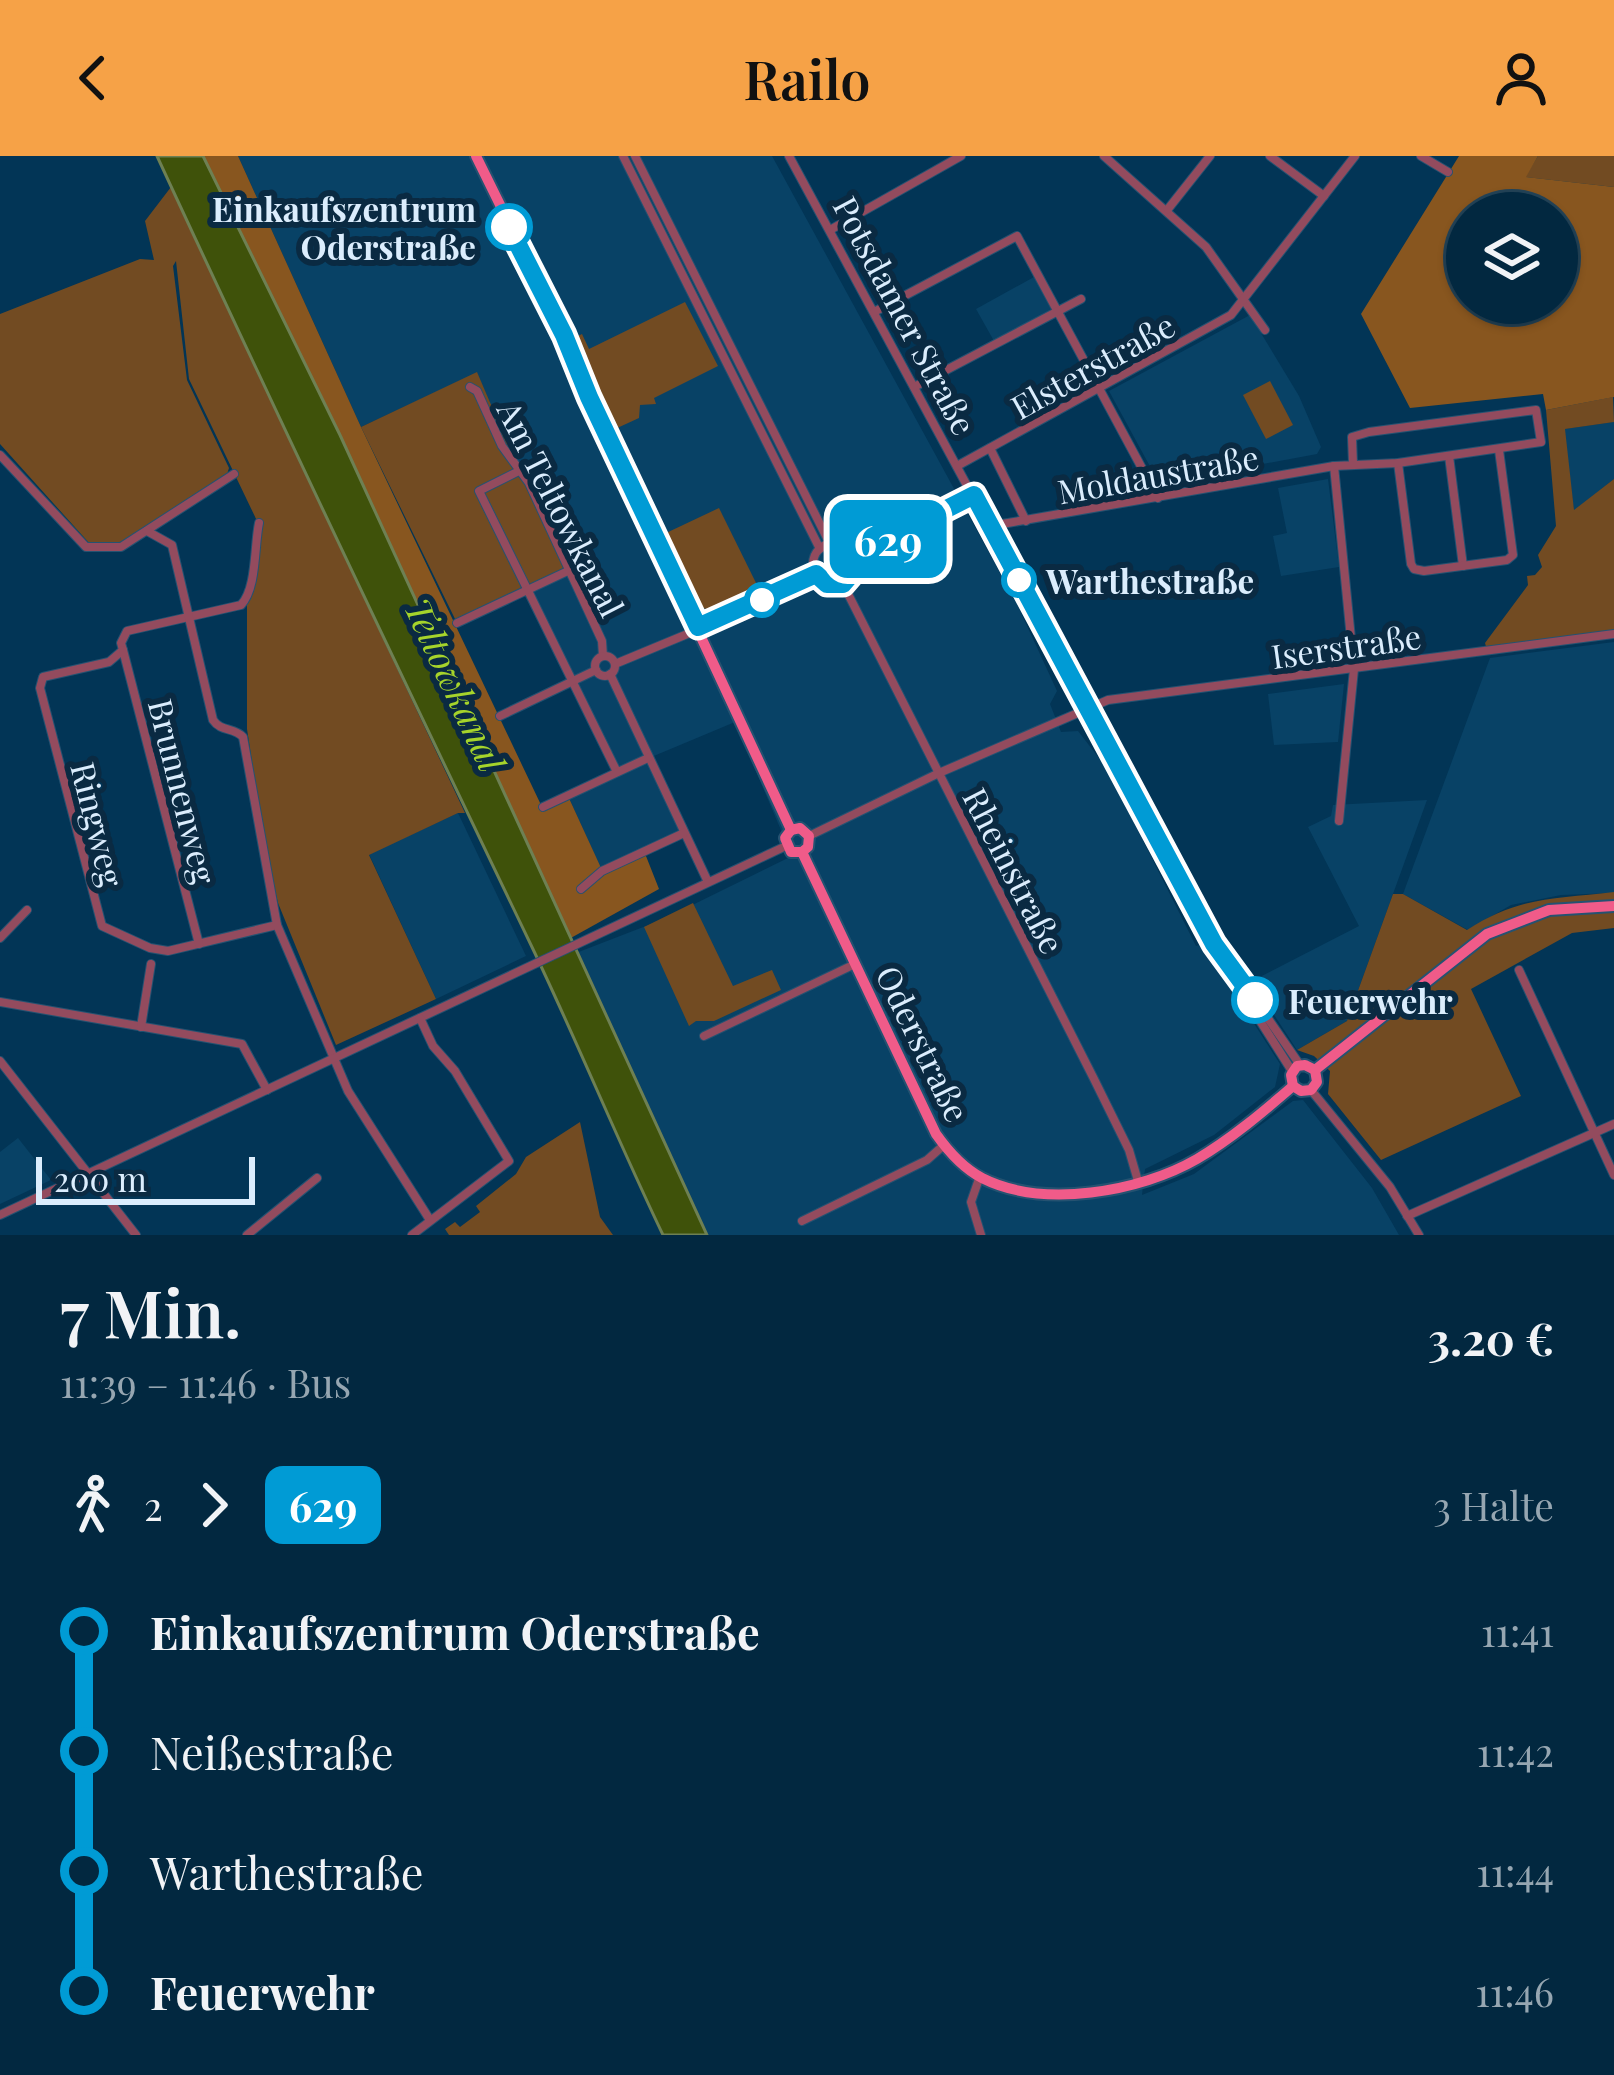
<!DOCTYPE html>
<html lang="de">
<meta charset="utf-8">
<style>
:root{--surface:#022840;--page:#0c3047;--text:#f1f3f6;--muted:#96a6b1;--line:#234459;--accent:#f6a247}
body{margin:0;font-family:"Playfair Display",serif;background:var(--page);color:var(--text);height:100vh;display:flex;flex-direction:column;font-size:45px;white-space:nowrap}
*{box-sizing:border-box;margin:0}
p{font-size:39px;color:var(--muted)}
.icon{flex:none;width:66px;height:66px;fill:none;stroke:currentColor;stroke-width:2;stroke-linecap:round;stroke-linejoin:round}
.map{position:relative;height:1079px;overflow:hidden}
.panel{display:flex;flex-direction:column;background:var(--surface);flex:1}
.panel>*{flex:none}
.badge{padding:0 24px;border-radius:18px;font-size:42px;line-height:78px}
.buttons{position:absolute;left:1446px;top:36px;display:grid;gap:24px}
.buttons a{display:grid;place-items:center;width:132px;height:132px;border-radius:50%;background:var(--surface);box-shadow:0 3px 9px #0004,0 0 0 3px var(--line);font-size:60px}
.scale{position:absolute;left:36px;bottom:30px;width:219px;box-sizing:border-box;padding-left:12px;border:6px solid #dbedfd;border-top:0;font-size:33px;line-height:42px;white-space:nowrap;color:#dbedfd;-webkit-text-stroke:9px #0a2a42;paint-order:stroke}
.map>.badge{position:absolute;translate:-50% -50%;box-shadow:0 0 0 6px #fff}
.legs{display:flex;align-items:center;gap:18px;height:132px;padding:0 60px;font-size:39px}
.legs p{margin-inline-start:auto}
.headline{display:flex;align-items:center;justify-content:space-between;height:204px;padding:0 60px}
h1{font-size:66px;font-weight:600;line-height:90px}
ul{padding:0 60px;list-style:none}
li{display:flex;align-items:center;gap:42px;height:120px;font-size:45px}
li i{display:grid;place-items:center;width:18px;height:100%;margin:0 15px;background:currentColor}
li i::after{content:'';width:30px;height:30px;margin:-15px;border:9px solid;border-radius:50%;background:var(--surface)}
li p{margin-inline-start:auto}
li:first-child i{background:linear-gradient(#0000 50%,currentColor 0)}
li:last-child i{background:linear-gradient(currentColor 50%,#0000 0)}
header{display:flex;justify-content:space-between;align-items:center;height:156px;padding:0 60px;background:var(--accent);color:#111;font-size:54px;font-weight:600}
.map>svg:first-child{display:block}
.built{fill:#084266}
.green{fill:#724b22}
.forest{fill:#88561f;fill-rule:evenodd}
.water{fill:#3f520a;stroke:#6e8053;stroke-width:3}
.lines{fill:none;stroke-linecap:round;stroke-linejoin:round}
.minor-casing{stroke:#255271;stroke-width:10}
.major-casing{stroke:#255271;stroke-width:14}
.minor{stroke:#934b5e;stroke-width:8}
.major{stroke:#f05b89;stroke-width:10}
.line-1-casing{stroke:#fff;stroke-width:27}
.line-1{stroke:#009bd5;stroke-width:18}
.stop-1-dot{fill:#fff;stroke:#009bd5;stroke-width:6}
.labels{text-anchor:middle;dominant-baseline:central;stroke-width:12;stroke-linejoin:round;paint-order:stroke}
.stop-label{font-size:33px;font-weight:bold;fill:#dbedfd;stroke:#0a2a42;text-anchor:start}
.street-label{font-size:33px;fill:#dbedfd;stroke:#0a2a42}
.water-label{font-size:36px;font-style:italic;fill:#a6d42b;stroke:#0a2a42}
</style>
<header><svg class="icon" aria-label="back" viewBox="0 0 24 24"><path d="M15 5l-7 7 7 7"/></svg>Railo<svg class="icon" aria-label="person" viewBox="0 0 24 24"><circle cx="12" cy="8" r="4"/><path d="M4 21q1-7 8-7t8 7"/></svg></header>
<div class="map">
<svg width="1614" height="1079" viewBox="0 0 1614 1079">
<rect width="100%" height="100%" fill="#023556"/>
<g class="built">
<polygon points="238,0 772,0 1016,446 1057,535 1050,548 1061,576 1078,575 1106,611 1196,790 1203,788 1280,908 1275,931 1214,979 1145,1013 1142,1039 1194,1018 1293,945 1303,944 1372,1032 1399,1079 707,1079 576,797 664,763 792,700 735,566 649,602 685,677 602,715 568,640 616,617 530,432 519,315 477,217 361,271"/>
<polygon points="1034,121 1051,153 994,185 976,153"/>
<polygon points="1250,159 1299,240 1321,291 1317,298 1159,327 1109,235"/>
<polygon points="1614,241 1614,323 1574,355 1564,273 1613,266"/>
<polygon points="1328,323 1339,411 1281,420 1273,380 1287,377 1278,332"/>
<polygon points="1614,486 1614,737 1561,739 1511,749 1468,774 1403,738 1490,502"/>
<polygon points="1344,528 1338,586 1274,589 1268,538"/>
<polygon points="1427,644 1347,865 1297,894 1252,825 1359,770 1308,671 1331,660 1333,649"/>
<polygon points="458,657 526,800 436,843 369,698"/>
<polygon points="18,982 51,1024 0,1048 0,996"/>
</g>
<g class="green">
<polygon points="1538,0 1614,0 1614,31 1525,21"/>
<polygon points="171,31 465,657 458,657 369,699 436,843 336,889 278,747 265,693 247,573 247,444 258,367 189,223 176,105 173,110 187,224 229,312 226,321 125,386 90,388 0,288 0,158 140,103 154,104 145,65"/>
<polygon points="685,146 718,210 654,242 656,248 640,249 639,262 615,273 572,183 582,178 589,193"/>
<polygon points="477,216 519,314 570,414 457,467 361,271"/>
<polygon points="1270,225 1293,269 1266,283 1243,239"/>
<polygon points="1613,241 1614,266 1565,273 1574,354 1614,323 1614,478 1487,494 1485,487 1528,429 1527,420 1535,419 1542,411 1538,399 1556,370 1546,254"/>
<polygon points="719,352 759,433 711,454 698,451 664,378"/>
<path d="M1614,736V772L1572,777L1471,833L1521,940L1381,1004L1328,938L1330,915L1314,900L1297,894L1347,865L1393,738H1403L1467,774C1520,740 1555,743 1614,736Z"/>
<polygon points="693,747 733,830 772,814 781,834 714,865 696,865 689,870 644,771"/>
<polygon points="580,966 600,1061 613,1079 449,1079 445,1073 455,1066 460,1071 480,1056 476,1050 516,1018 526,1001"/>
</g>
<g class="forest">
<polygon points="203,0 238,0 361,271 542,651 568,640 602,714 644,695 659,733 569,783 340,279"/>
<path d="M1459,0H1538L1526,21L1614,31V241L1546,254L1543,238L1410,252L1361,158ZM1467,57H1557V147H1467Z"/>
</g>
<path class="water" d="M157,0H203L340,279L707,1079H663C617,983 577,885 531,789C405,527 279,264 157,0Z"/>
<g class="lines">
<defs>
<g id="minor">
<polyline points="623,0 820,393"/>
<polyline points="635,0 830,388"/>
<polyline points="789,0 1234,824 1292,915"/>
<polyline points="1104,0 1206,91 1265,174"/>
<polyline points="1270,0 1324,40"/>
<polyline points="1421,0 1448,16"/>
<polyline points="1168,53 1210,0"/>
<polyline points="830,74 961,0"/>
<polyline points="874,156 1017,80 1158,342"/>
<polyline points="470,231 477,235 502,290 529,327 602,485 603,500"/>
<polyline points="914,231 1081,143"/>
<polyline points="990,292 1026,365"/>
<polyline points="0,299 86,391 121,391 234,318"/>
<polyline points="1449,300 1463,410"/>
<polyline points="1398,307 1411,408 1414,413 1424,415 1507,404 1513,399 1499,294"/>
<polyline points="957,310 1231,159 1355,0"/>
<polyline points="1334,310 1354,513 1339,665"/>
<polyline points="519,315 479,335 617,616"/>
<path d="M259,367C254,391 257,432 241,449L127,475L121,487L123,494L109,506L43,521L40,532L102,770L150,792L168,795L277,769"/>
<polyline points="992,373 1002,368 1334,310 1398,307 1541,286 1536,254 1369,276 1352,281 1353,308"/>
<path d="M147,375L172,389L213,564C221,576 234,571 243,581L277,769L348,935L430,1064"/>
<circle cx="834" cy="408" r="21"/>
<polyline points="854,401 974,339"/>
<polyline points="843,428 1094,923 1129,994 1138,1025"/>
<polyline points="457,467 570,414"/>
<polyline points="698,471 816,418"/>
<polyline points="702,480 732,459"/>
<polyline points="123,494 199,788"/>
<circle cx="605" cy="510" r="10"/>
<polyline points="615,508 697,474"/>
<polyline points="610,518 708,726"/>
<polyline points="500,560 596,514"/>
<polyline points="543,651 648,602"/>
<polyline points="809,680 939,617 1108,544 1614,478"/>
<polyline points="581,733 602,715 684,677"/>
<polyline points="0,782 27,754"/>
<polyline points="1227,803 1300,909"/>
<polyline points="1519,814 1614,1019"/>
<polyline points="0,846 242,888 267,934"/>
<polyline points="141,871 151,808"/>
<polyline points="704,880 855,808"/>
<polyline points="0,905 136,1079"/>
<polyline points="1311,934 1390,1031 1419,1079"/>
<polyline points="980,1020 971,1046 981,1079"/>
<polyline points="0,1059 786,690"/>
<polyline points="1407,1060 1614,968"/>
<polyline points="802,1065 927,1004 944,989"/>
<polyline points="247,1079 317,1022"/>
<polyline points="412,1079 509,1005 455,915 433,890 420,862"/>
</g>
<g id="major">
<polyline points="476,0 564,179 588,230 589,241 791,674"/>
<polyline points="791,674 800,672 809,680 808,691 802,696"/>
<polyline points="791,674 785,682 791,696 802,696"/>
<path d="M802,696L936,978C948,995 963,1012 982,1022C1043,1053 1140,1036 1197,1003C1231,983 1263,956 1293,930"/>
<polyline points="1315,914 1487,778 1549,754 1614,750"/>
<polyline points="1293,930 1291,919 1297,910 1305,909 1315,914"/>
<polyline points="1293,930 1301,935 1311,934 1317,926 1315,914"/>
</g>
</defs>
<use href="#minor" class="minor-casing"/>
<use href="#major" class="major-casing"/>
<use href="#minor" class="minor"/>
<use href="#major" class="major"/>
</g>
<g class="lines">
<defs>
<polyline id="line-1" points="509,71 564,179 589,241 698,471 816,418 827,428 843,428 855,414 854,400 974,339 1214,788 1255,844"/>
</defs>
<use href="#line-1" class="line-1-casing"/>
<use href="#line-1" class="line-1"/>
</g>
<g class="stop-1-dot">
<circle cx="509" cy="71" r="21"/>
<circle cx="1019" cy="424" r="15"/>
<circle cx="762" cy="444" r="15"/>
<circle cx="1255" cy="844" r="21"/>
</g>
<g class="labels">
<g class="stop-label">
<text x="476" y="52" text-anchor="end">Einkaufszentrum<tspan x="476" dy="38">Oderstraße</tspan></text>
<text x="1046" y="424">Warthestraße</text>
<text x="1288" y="844">Feuerwehr</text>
</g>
<g class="street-label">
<text transform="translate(906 159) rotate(62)">Potsdamer Straße</text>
<text transform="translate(1092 209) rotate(-29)">Elsterstraße</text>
<text transform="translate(1158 317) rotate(-10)">Moldaustraße</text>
<text transform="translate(562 352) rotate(63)">Am Teltowkanal</text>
<text transform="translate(1346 489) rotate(-8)">Iserstraße</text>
<text transform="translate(184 635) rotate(76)">Brunnenweg</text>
<text transform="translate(99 668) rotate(76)">Ringweg</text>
<text transform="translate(1015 714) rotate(63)">Rheinstraße</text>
<text transform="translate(924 887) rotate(64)">Oderstraße</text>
</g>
<g class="water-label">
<text transform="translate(456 528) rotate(65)">Teltowkanal</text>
</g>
</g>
</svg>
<div class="buttons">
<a><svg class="icon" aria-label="layers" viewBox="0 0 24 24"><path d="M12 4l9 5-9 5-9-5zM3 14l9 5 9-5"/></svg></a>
</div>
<div class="scale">200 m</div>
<b class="badge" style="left:888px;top:383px;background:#009bd5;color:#fff">629</b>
</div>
<section class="panel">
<div class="headline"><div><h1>7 Min.</h1><p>11:39 – 11:46 · Bus</p></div><b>3.20 €</b></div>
<div class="legs"><svg class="icon" aria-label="walk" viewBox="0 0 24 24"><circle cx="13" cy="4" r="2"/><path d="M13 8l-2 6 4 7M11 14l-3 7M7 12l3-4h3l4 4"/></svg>2<svg class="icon" aria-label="forward" viewBox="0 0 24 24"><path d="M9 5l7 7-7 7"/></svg><b class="badge" style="background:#009bd5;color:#fff">629</b><p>3 Halte</p></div>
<ul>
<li><i style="color:#009bd5"></i><b>Einkaufszentrum Oderstraße</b><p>11:41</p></li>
<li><i style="color:#009bd5"></i><span>Neißestraße</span><p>11:42</p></li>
<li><i style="color:#009bd5"></i><span>Warthestraße</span><p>11:44</p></li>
<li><i style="color:#009bd5"></i><b>Feuerwehr</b><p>11:46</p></li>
</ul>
</section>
